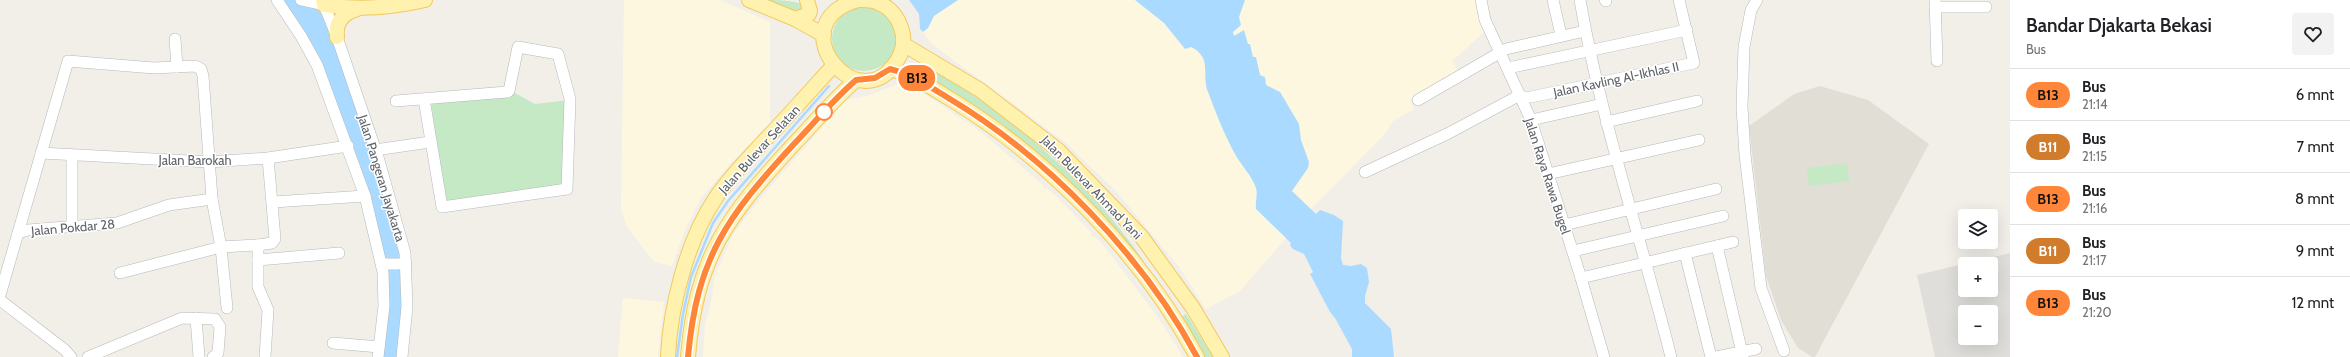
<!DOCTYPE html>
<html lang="id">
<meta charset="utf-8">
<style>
:root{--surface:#fff;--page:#f2f2f2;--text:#202124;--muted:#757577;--line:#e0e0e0}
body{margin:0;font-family:Cabin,sans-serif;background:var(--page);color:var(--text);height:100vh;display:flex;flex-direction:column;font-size:15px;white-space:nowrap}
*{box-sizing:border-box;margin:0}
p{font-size:13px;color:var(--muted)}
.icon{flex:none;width:22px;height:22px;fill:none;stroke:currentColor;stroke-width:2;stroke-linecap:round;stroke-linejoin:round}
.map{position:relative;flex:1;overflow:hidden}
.panel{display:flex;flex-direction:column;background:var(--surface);width:340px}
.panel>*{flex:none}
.badge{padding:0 8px;border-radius:13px;font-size:14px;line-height:26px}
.controls{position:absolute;left:1958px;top:209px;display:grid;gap:8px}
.controls a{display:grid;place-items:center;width:40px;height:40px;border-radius:4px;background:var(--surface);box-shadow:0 4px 16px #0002;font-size:20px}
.map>.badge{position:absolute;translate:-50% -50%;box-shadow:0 0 0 2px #fff}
.round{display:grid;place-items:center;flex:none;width:42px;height:42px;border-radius:4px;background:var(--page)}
.head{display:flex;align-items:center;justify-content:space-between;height:68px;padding:0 16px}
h1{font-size:19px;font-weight:600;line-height:30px}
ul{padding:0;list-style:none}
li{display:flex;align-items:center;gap:12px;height:52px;padding:0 16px;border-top:1px solid var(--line)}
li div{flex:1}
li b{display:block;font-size:15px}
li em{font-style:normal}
li .badge{min-width:44px;font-weight:700;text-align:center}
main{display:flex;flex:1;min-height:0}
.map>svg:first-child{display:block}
.commercial{fill:#fef7e0}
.industrial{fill:#e0deda;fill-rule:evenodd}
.education{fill:#e1ded6}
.green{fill:#c5e8c5}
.water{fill:#aadaff}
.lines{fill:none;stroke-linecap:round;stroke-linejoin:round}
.stream{stroke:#aadaff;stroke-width:2.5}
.minor-casing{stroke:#b5b8bc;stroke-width:12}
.major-casing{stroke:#f2c960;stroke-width:16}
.minor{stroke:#fff;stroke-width:11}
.major{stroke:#fff2af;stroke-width:14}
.line-casing{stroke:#fff;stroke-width:9}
.line{stroke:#ff8638;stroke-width:6}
.stop-dot{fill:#fff;stroke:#ff8638;stroke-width:2}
.labels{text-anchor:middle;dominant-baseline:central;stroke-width:3;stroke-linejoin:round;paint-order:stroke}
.street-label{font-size:13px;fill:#5f6368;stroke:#fff}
</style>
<main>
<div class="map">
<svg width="2010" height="357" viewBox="0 0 2010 357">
<rect width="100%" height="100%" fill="#f1efe8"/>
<g class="commercial">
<polygon points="624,0 720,0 770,22 770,123 730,164 701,198 684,232 672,266 654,262 627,227 621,209"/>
<polygon points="909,0 1475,0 1484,32 1452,61 1459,73 1410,100 1414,109 1393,121 1383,136 1311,209 1240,291 1206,309 1179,267 1117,192 1065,142 933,45 920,29 919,14"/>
<polygon points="900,83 910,84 981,132 1057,197 1104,246 1157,316 1183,357 703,357 705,325 712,297 715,275 734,233 761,198 846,100 870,95"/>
<polygon points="623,298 664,302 658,357 618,357"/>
</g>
<path class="industrial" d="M2010,253V357H1935L1917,275ZM1965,264H1991V290H1965ZM1965,312H1991V338H1965Z"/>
<polygon class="education" points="1820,86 1868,100 1929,144 1815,357 1812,357 1798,348 1781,320 1766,276 1749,126 1794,94"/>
<g class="green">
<path d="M762,0C775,0 800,0 807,7L799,15Z"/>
<circle cx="864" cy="39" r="32"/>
<path d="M918,63L926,65C949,80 973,94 995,110C1051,153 1105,203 1144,262L1142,265L1027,146L988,115L917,73L915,68Z"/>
<polygon points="513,92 535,104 569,100 566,188 444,203 431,102"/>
<polygon points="1847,163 1849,181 1809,186 1807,168"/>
<polygon points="1186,314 1213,357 1203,357 1179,318"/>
</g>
<g class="water">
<polygon points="277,0 322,0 405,253 402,357 378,357 383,272 324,84"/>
<polygon points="909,0 958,0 934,16 928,28 923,32 920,29 919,14"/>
<path d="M1135,0H1245L1239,17L1241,25L1233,32L1234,36L1244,30L1248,44H1250L1253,57H1256L1260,75L1265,77L1266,85L1280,92L1299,124L1301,140L1309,162L1308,168L1292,191L1316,214L1320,210L1334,215L1343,221L1341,258L1343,265L1351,266L1361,264L1367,268L1369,282L1365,296V303L1391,329L1394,357H1352V349L1335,318L1330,312L1310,274L1313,272L1304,254L1293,249L1290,245L1291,243L1256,209C1255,202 1258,195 1256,188C1252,176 1241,165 1235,154C1224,134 1216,113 1208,92C1201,74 1213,58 1191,47L1185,49L1164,23Z"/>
</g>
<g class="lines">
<polyline class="stream" points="677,357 683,314 691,277 713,223 728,201 829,86"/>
<defs>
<g id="minor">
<polyline points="277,0 301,36 317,65 365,196 383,272 384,306 378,357"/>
<polyline points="301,0 324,5"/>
<polyline points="322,0 337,37 378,157 405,253 407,307 402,357"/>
<polyline points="1481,0 1485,20 1531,120 1581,278 1604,357"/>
<polyline points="1553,0 1561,35"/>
<path d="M1580,0C1601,121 1641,238 1671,357"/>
<polyline points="1605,0 1606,1"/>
<polyline points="1757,0 1751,10 1744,47 1742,107 1745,155 1761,288 1784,351"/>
<polyline points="1935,0 1937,61"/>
<polyline points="1935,7 1986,7"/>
<polyline points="175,39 177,67"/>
<polyline points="1508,68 1687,30"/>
<polyline points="1521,97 1531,97 1694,63 1679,0"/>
<polyline points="1418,100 1506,49 1585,31"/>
<polyline points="396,101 507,92 509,91 518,47 558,54 570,99 567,189 442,207 424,99"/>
<polyline points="1531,120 1602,104"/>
<polyline points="1606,122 1697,101"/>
<polyline points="375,150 430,142"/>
<polyline points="41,153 209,162 268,158 348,146"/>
<polyline points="72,156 72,227"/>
<polyline points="1365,172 1447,134 1520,95"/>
<polyline points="1548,174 1699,140"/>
<polyline points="273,202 365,196"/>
<polyline points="1564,225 1716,189"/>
<polyline points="18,233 28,230 117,223 169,205 212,199"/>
<polyline points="258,245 272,243 275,239 268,158"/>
<polyline points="1717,246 1743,357"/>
<polyline points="1573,251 1723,216"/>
<polyline points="1685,253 1711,357"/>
<polyline points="258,260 339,253"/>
<polyline points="382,264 406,264"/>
<polyline points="120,273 221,247 227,308"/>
<polyline points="1581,278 1733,242"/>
<polyline points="0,295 68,61 154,68 195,66 201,69 203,76 212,199 221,247 258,245 258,287 268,310 265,357"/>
<polyline points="0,300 65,350 71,357"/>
<polyline points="196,318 199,357"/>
<polyline points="333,343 379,347"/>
<polyline points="88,357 182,318 215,319 220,327 218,353 213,357"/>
<polyline points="1716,357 1756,349"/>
</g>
<g id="major">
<path d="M323,0L324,5C358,10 391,8 425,0"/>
<polyline points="749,0 795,19 824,35"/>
<path d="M858,0C776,23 860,125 898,59C910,39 900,12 879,3C873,0 866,0 861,0"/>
<polyline points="795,19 809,14 810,11 807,0"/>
<path d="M337,37C335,22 343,13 357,9"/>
<polyline points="903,44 980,90 1058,150 1141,236 1193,308 1222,357"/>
<path d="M890,69C913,75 932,88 952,100C1050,160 1143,256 1197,357"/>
<path d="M668,357C670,307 687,241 715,199C729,177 749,158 766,139C789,115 811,90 834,65"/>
<path d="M688,357C696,257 727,217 793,145C814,123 833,100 856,80"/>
</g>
</defs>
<use href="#minor" class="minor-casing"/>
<use href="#major" class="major-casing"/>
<use href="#minor" class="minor"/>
<use href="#major" class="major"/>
</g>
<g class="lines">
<defs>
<path id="line" d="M688,357C697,257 727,217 793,145C814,123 833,100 856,80L875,78L890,69C913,75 930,87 950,99C1048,158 1143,256 1197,357"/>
</defs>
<use href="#line" class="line-casing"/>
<use href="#line" class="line"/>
</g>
<circle class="stop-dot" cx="824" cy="112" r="8"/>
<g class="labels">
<g class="street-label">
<text transform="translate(1616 79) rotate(-12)">Jalan Kavling Al-Ikhlas II</text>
<text transform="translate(759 149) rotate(-48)">Jalan Bulevar Selatan</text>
<text x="195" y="160">Jalan Barokah</text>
<text transform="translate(1548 176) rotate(72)">Jalan Raya Rawa Bugel</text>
<text transform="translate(382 178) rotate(73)">Jalan Pangeran Jayakarta</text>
<text transform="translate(1092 187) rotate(46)">Jalan Bulevar Ahmad Yani</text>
<text transform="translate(73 227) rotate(-5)">Jalan Pokdar 28</text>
</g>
</g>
</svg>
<div class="controls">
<a><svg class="icon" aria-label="layers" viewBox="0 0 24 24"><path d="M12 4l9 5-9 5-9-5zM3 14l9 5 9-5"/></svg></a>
<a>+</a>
<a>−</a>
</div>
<b class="badge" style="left:917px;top:78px;background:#ff8638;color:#111">B13</b>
</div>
<section class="panel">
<div class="head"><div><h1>Bandar Djakarta Bekasi</h1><p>Bus</p></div><a class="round"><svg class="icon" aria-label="heart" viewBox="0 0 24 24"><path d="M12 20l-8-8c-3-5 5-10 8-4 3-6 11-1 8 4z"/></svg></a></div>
<ul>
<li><span class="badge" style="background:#ff8638;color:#111">B13</span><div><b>Bus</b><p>21:14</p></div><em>6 mnt</em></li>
<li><span class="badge" style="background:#d17c2c;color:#fff">B11</span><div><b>Bus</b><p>21:15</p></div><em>7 mnt</em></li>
<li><span class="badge" style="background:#ff8638;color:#111">B13</span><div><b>Bus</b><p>21:16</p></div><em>8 mnt</em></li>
<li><span class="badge" style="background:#d17c2c;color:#fff">B11</span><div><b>Bus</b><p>21:17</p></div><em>9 mnt</em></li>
<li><span class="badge" style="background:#ff8638;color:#111">B13</span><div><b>Bus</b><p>21:20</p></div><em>12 mnt</em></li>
</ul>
</section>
</main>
